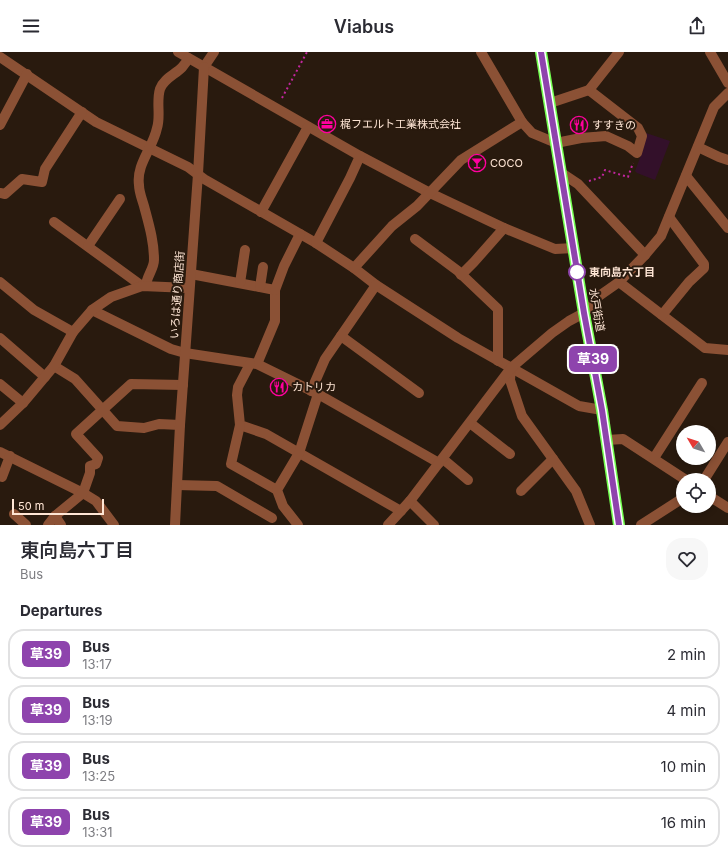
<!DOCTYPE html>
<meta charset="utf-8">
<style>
:root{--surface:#fff;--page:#f7f7f7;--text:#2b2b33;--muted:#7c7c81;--line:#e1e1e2}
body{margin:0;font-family:Inter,"Noto Sans JP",sans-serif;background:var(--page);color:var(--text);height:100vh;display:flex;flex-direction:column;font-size:15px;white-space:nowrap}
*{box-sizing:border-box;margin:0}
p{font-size:13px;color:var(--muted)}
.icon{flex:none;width:22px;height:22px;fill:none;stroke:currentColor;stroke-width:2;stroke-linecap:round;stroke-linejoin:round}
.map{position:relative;height:473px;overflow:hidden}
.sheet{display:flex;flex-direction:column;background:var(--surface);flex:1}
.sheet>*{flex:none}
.badge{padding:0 8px;border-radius:6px;font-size:14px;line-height:26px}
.needle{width:26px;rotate:309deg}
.buttons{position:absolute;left:676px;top:373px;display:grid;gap:8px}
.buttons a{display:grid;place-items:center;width:40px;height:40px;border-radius:50%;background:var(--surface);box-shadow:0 2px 6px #0003;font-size:20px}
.scale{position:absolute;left:12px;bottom:10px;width:92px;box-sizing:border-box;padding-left:4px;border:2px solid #ffe6d5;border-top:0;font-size:11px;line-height:14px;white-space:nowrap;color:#ffe6d5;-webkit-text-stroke:3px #291a0e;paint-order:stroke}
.map>.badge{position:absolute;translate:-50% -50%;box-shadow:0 0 0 2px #fff}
h2{padding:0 20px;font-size:15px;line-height:36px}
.round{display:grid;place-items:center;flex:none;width:42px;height:42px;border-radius:16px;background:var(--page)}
.head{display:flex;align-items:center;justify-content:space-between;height:68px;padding:0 20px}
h1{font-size:19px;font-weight:600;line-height:30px}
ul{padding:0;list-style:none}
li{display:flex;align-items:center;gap:12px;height:50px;margin:0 8px 6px;padding:0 12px;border:2px solid var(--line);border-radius:16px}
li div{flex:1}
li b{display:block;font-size:15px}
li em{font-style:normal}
li .badge{min-width:44px;font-weight:700;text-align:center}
header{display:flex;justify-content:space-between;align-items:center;height:52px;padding:0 20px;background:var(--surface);font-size:18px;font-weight:600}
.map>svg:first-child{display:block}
.green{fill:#33102a}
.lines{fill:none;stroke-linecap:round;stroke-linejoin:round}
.path{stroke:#c2269f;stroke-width:2;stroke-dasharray:2 3;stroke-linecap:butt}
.minor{stroke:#8b5135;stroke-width:10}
.highway{stroke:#73ff50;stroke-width:12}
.line-casing{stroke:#fff;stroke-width:9}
.line{stroke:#8e44ad;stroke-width:6}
.stop-dot{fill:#fff;stroke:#8e44ad;stroke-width:2}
.labels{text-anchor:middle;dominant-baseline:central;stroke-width:4;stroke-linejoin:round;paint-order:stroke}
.poi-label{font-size:11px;fill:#ffe6d5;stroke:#291a0e;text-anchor:start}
.stop-label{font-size:11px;font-weight:bold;fill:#ffe6d5;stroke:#291a0e;text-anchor:start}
.street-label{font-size:11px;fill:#ffe6d5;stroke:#291a0e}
</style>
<header><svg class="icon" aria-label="menu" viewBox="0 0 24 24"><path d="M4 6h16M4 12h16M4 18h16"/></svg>Viabus<svg class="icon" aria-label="share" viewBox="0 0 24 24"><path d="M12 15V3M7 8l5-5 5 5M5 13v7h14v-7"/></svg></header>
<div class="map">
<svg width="728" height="473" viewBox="0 0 728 473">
<rect width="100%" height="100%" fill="#291a0e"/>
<polygon class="green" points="646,81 670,89 655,128 637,121 635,119 643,98"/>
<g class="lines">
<g class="path">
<polyline points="282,46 307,0"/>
<polyline points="589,129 602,125 605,118 628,125 633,111"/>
</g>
<g class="minor">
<polyline points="178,0 360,104 430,141 504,176 555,197 574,196"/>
<polyline points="481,0 522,70 532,81 556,91 581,86 606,84 628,94 637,101 642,84 638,76 589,38"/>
<polyline points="710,0 728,31"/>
<polyline points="0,5 96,70 188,115 204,127 316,191 354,216 376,233 458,286 579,354 602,358"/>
<polyline points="204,15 214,0"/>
<polyline points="550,51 589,38 619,0"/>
<polyline points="0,73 27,22"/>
<polyline points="698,95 719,105 728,108"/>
<polyline points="560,120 578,132 645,203"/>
<polyline points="686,124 728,176"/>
<polyline points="0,141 5,142 22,127 42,130 45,117 82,60"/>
<polyline points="261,160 308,75"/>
<polyline points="54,170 142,234"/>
<polyline points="415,187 458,219 498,257 498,309"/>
<polyline points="316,191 350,126 360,104"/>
<polyline points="88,194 120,147"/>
<polyline points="354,216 392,174 417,154 461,108 522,70"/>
<polyline points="191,222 275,238 275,269 257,312"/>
<polyline points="461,223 474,210 504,176"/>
<polyline points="0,230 34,258 73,280"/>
<polyline points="619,230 705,296 728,298"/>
<polyline points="240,231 245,198"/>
<path d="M146,234C146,225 154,217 154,208C154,189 149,173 144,154C142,147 139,140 139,133C136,112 153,96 157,76C161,64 156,50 160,37C165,23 183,21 188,6"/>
<polyline points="260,235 263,215"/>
<polyline points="275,238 284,214 300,182"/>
<polyline points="92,258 171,297 185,301 257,312 318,342 439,411"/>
<polyline points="662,263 689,230 704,216 704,212 669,165"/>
<polyline points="341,284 419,341"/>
<polyline points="0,286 45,325"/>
<polyline points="250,312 238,335 237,343 240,373 266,382 401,459"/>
<polyline points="54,314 75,327 117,374 144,376 159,372 180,373"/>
<polyline points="511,316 510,328 522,364 576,439 590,473"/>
<polyline points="0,332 23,351"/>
<polyline points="311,339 325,307 376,233"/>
<polyline points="470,371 510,402"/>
<polyline points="0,373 23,351 54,314 73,280 92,258 111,245 142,234 189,236"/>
<polyline points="240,373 231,412 277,438"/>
<polyline points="607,388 623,387 686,428"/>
<polyline points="0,400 83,441 96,449 114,473"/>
<polyline points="654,406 702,331"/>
<polyline points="443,407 468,428"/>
<polyline points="0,424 2,425 10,404"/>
<polyline points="704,428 728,390"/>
<polyline points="177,433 217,434 272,466"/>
<polyline points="521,439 553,407"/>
<polyline points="709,444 728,456"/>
<polyline points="410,449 434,473"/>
<polyline points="14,462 26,473"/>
<polyline points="55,464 61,473"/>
<polyline points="48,473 55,464 83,441 90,421 90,414 96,412 98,406 76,382 131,332 183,333"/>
<polyline points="175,473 180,373 198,122 204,15"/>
<polyline points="298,473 283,454 277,438 299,401 318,342"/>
<polyline points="388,473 410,449 511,316 552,281 569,269 584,261 599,244 619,230 645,203 661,184 714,55 728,41"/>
<polyline points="641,473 683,446"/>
</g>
<polyline class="highway" points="541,0 584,261 602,358 619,473"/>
</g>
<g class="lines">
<defs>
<polyline id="line" points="541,0 584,261 602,358 619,473"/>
</defs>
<use href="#line" class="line-casing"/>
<use href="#line" class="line"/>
</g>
<defs>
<symbol id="office-ring" viewBox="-11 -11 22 22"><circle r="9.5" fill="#291a0e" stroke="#ff019e" stroke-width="1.5"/><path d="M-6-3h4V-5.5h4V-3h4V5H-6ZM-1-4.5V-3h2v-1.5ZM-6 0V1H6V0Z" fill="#ff019e"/></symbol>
<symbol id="restaurant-ring" viewBox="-11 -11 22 22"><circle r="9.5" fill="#291a0e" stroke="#ff019e" stroke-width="1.5"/><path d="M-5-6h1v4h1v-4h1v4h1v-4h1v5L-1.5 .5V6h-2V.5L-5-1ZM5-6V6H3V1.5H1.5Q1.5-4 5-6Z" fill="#ff019e"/></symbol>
<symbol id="bar-ring" viewBox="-11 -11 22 22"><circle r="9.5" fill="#291a0e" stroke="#ff019e" stroke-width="1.5"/><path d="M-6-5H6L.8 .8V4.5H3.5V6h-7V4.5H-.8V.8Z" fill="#ff019e"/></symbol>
</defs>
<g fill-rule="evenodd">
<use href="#office-ring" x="317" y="62" width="20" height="20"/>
<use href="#restaurant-ring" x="569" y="63" width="20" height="20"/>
<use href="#bar-ring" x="467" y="101" width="20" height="20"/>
<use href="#restaurant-ring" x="269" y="325" width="20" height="20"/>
</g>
<circle class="stop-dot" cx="577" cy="220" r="8"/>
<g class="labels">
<g class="poi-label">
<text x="340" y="72">梶フエルト工業株式会社</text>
<text x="592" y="73">すすきの</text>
<text x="490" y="111">COCO</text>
<text x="292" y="335">カトリカ</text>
</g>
<g class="stop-label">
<text x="589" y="220">東向島六丁目</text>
</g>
<g class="street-label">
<text transform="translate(177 243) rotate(-86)">いろは通り商店街</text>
<text transform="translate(597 258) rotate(80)">水戸街道</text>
</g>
</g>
</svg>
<div class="buttons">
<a><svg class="needle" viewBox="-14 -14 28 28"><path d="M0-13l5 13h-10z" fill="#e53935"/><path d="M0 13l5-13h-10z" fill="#7c7c81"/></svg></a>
<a><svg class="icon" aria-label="locate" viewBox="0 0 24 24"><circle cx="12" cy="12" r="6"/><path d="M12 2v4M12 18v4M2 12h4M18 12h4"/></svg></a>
</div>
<div class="scale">50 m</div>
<b class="badge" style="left:593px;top:307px;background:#8e44ad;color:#fff">草39</b>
</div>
<section class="sheet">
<div class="head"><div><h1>東向島六丁目</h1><p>Bus</p></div><a class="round"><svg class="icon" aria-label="heart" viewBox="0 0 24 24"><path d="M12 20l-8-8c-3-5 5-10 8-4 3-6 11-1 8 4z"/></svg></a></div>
<h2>Departures</h2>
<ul>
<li><span class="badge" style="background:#8e44ad;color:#fff">草39</span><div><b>Bus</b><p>13:17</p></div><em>2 min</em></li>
<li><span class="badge" style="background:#8e44ad;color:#fff">草39</span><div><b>Bus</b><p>13:19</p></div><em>4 min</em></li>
<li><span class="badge" style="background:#8e44ad;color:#fff">草39</span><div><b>Bus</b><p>13:25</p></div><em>10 min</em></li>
<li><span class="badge" style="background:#8e44ad;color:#fff">草39</span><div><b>Bus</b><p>13:31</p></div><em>16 min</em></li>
</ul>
</section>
